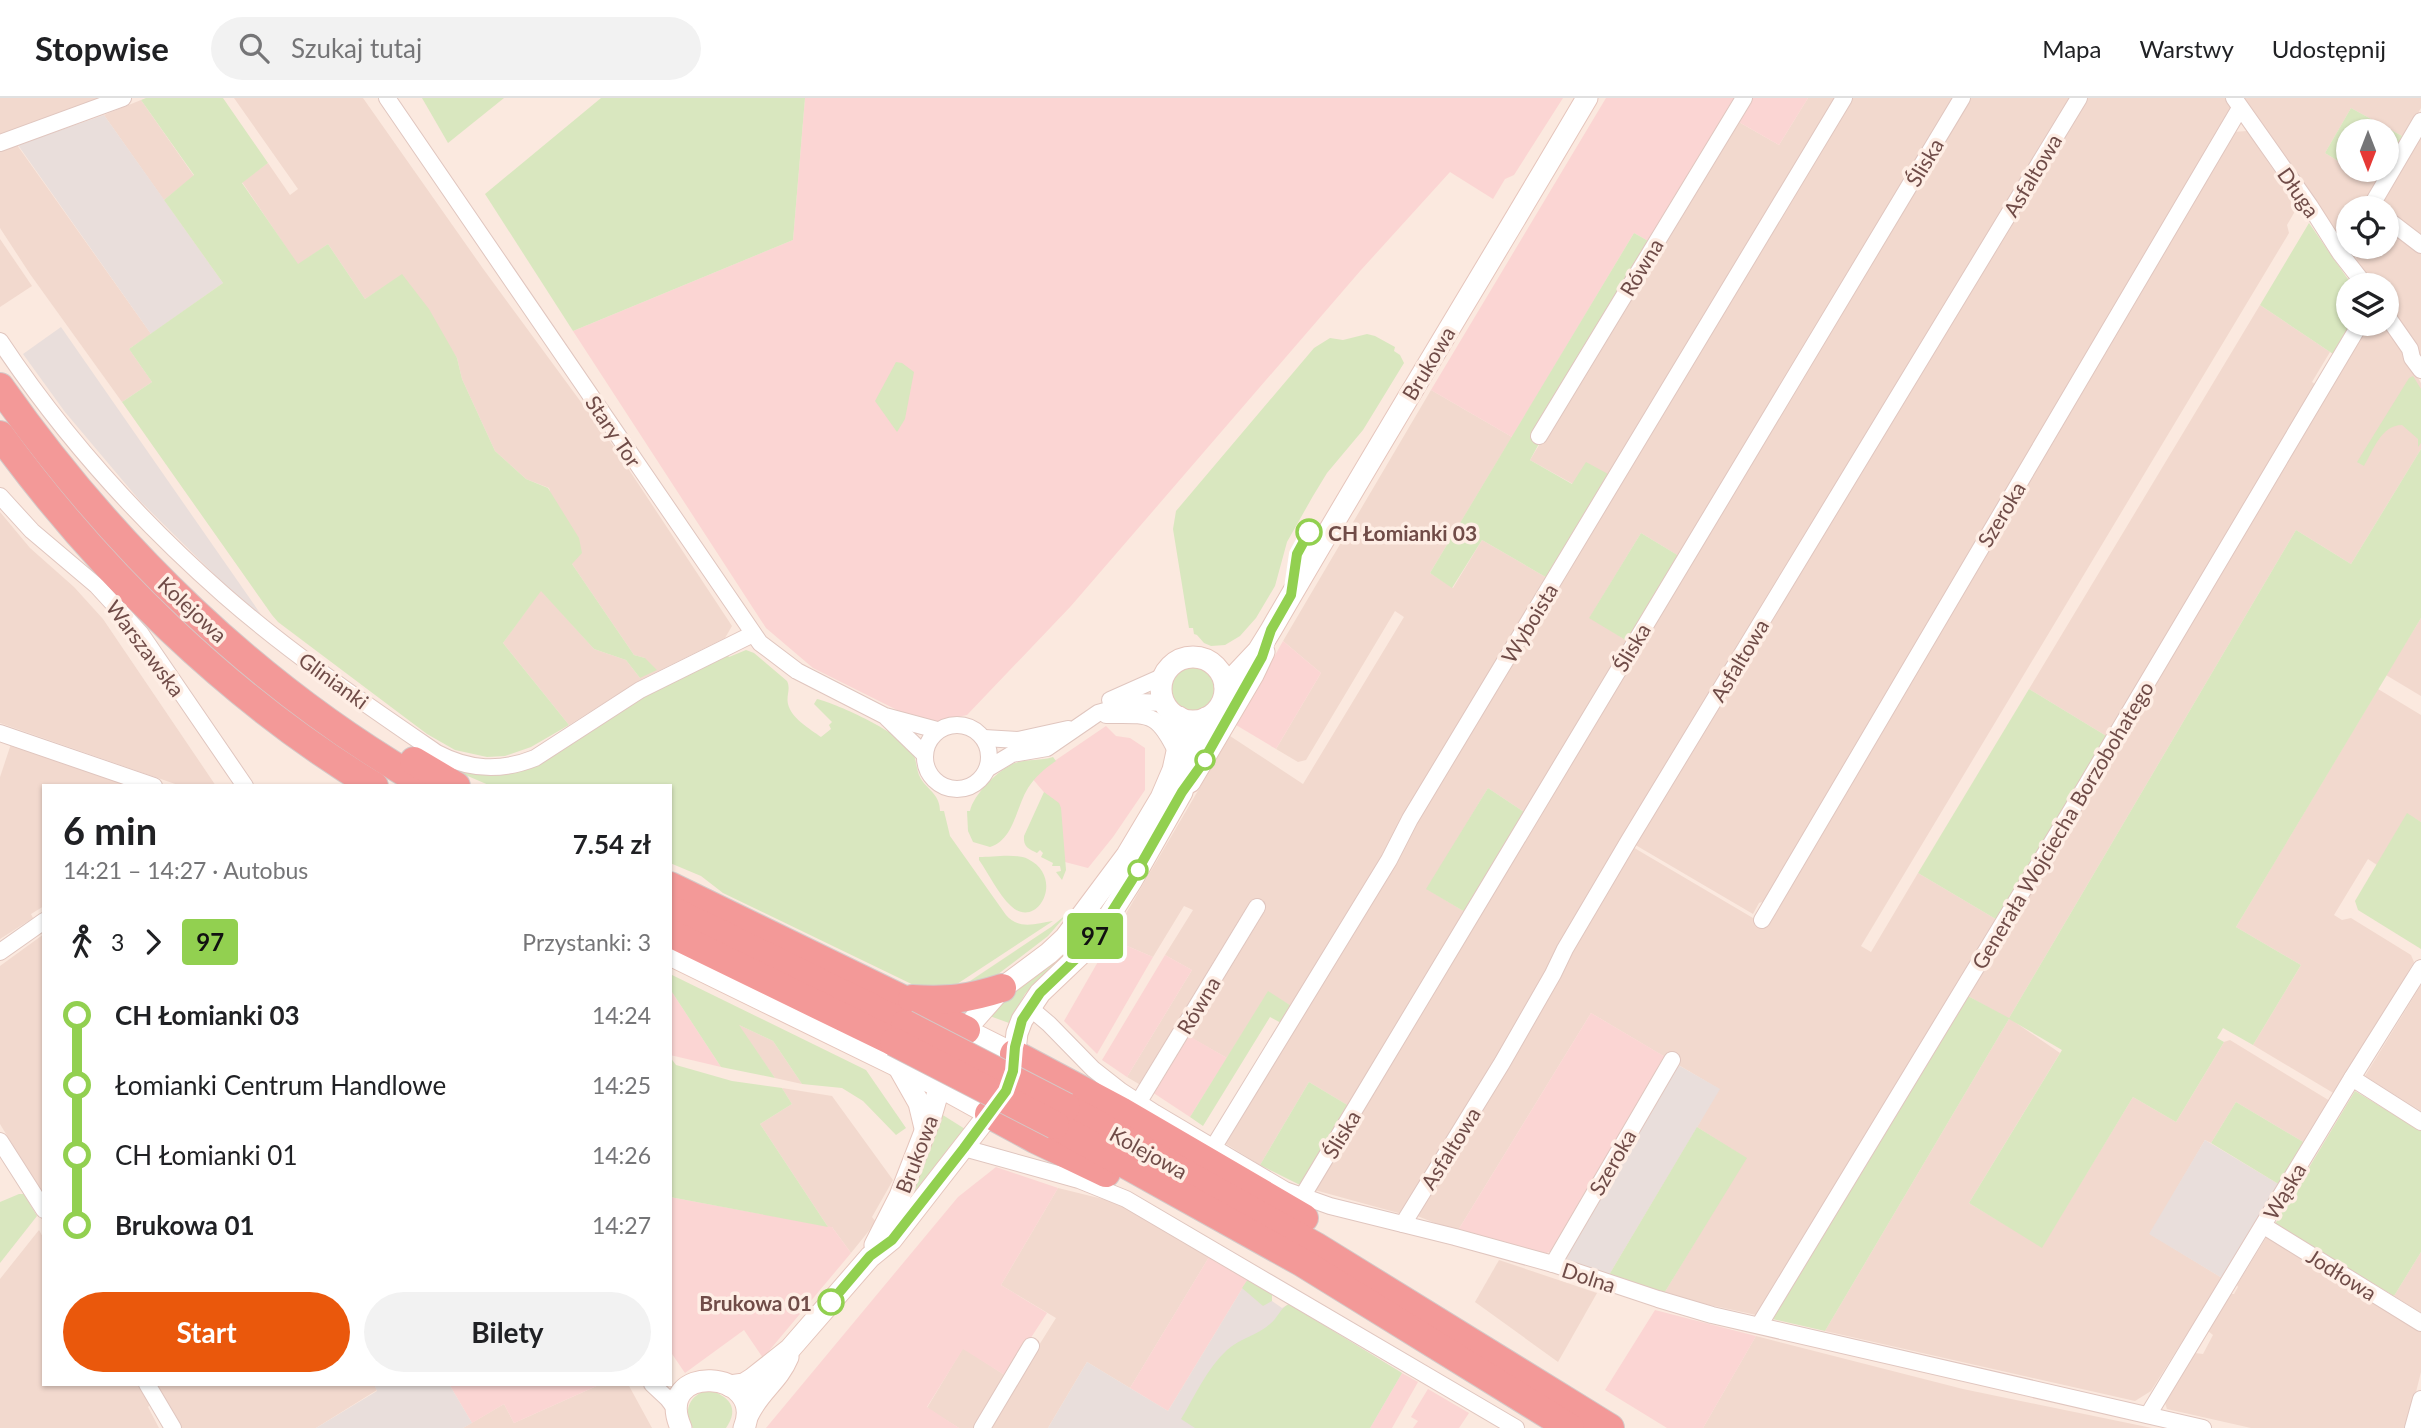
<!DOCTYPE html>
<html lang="pl">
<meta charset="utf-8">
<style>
:root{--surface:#fff;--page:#f2f2f2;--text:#202124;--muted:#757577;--line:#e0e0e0;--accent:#ea580c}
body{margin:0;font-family:Lato,sans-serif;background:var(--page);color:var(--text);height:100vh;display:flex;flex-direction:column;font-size:26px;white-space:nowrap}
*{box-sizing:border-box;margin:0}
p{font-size:23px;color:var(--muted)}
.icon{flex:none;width:38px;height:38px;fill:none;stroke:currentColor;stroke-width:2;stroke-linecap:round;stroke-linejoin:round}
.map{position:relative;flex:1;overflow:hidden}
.panel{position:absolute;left:42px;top:686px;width:630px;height:602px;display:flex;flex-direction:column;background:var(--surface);border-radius:0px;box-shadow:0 2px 5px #0004}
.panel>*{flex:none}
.badge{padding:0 14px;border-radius:5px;font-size:24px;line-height:46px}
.needle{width:46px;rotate:180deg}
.controls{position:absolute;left:2336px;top:21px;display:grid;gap:14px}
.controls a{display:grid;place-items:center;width:63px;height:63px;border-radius:50%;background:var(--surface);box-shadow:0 2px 5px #0004;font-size:35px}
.map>.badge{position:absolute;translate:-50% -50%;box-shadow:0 0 0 4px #fff}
.legs{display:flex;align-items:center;gap:10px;height:77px;padding:0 21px;font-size:23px}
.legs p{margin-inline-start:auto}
.overview{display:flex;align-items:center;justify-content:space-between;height:119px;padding:0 21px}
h1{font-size:38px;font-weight:700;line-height:52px}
.button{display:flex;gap:14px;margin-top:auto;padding:14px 21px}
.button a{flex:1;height:80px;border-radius:42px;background:var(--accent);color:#fff;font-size:28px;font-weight:700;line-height:80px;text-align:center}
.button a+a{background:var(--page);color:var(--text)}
ul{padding:0 21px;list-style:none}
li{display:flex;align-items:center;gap:24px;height:70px;font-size:26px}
li i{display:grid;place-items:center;width:10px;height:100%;margin:0 9px;background:currentColor}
li i::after{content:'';width:18px;height:18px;margin:-9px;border:5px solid;border-radius:50%;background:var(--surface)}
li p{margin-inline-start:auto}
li:first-child i{background:linear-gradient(#0000 50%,currentColor 0)}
li:last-child i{background:linear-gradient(currentColor 50%,#0000 0)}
header{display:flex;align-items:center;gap:42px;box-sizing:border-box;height:98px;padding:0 35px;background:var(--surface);border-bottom:2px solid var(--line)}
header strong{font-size:33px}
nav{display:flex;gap:38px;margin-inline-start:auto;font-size:24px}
.search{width:490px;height:63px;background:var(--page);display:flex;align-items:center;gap:18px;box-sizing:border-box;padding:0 24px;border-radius:38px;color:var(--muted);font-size:26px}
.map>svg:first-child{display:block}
.residential{fill:#f2d9ce}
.commercial{fill:#fbd5d3}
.industrial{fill:#e9dedb}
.green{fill:#d9e7bf}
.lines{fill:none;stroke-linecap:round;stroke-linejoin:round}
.street-casing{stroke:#e0c6bf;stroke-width:18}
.secondary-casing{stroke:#e5c5bc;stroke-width:23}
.highway-casing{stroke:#d4c9c8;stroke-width:30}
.street{stroke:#fff;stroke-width:16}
.secondary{stroke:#fff;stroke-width:21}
.highway{stroke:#f39998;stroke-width:28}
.highway-bridge-casing{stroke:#d4c9c8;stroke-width:30;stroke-linecap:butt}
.highway-bridge{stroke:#f39998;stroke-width:28}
.line-1-casing{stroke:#fff;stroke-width:16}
.line-1{stroke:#92d050;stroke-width:10}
.stop-1-dot{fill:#fff;stroke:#92d050;stroke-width:3.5}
.labels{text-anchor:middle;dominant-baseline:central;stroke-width:7;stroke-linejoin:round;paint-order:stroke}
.street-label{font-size:21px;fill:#704c48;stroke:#feeee5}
.stop-label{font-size:21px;font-weight:bold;fill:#704c48;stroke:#feeee5;text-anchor:start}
</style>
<header>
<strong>Stopwise</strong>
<div class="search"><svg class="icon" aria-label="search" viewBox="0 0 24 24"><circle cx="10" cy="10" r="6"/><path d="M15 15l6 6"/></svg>Szukaj tutaj</div>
<nav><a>Mapa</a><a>Warstwy</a><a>Udostępnij</a></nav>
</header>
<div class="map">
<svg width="2421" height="1330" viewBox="0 0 2421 1330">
<rect width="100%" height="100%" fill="#fbe9df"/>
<g class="residential">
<polygon points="0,0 103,0 0,38"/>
<polygon points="234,0 363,0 484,172 614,349 732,528 725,540 642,581 569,627 503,545 541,492 594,551 626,562 640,580 645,560 634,557 572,466 549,390 526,381 495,353 462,281 457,260 402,177 365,201 328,146 298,167 242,84 268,65 290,97 298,91"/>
<polygon points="1808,0 1838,0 1610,377 1573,386 1530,362 1737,23 1779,47"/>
<polygon points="1852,0 1955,0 1679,458 1641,435 1590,519 1627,543 1524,714 1488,690 1427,791 1465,814 1349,1008 1309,984 1260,1067 1223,1044"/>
<polygon points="1969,0 2072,0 1699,621 1556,850 1554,864 1402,1116 1311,1091"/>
<polygon points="2085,0 2225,0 2232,11 1765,803 1759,805 1753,816 1632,745"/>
<polygon points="2244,0 2421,0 2421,10 2404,39 2351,10 2325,55 2348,69 2348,72 2354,72 2377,85 2363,110 2348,110 2348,133 2333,133"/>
<polygon points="141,2 194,78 164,102 104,17"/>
<polygon points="2247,33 2298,108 2287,127 2289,135 1861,848 1871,854 1918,775 1999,823 1761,1218 1663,1197 1746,1060 1697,1029 1719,991 1591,915 1457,1134 1415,1117 1631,748 1753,820 1759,829 2233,34"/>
<polygon points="2421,34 2421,140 2387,114 2387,110 2379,107"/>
<polygon points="17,47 151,236 129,251 152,284 122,304 30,176 0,130 0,54"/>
<polygon points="2387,125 2421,151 2421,259 2387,209 2387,187 2372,187 2357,166 2355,149 2387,149"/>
<polygon points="0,141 32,188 0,209"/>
<polygon points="2260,207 2330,254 2312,284 2315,286 2108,639 2029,591"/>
<polygon points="2365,226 2386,226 2421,285 2421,351 2351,466 2296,432 2009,920 2060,955 1969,1105 2042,1149 2133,999 2176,1024 2224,944 2230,942 2330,1003 2305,1045 2236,1004 2211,1045 2205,1042 2150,1136 2222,1180 2151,1293 2135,1303 1825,1233 2009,921 1968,898"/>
<polygon points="1431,292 1512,339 1430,475 1453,490 1482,442 1549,481 1293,909 1268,894 1227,960 1183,935 1149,992 1127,979 1192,872 1165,857 1193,812 1184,808 1153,859 1111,841 1230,638 1303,686 1404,519 1395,513 1306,662 1298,664 1276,651 1321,575 1283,543"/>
<polygon points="0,414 30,450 74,489 103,521 216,688 181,688 0,625"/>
<polygon points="2421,520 2421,598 2386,577"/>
<polygon points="2378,591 2421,617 2421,724 2407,716 2377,767 2368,761 2334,817 2342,822 2351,820 2411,857 2414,864 2335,996 2253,947 2301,867 2236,829"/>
<polygon points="11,646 129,688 44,688 44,808 31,816 33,820 0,841 0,679"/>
<polygon points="44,836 44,1099 0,1026 0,868"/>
<polygon points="2421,887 2421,1013 2365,978"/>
<polygon points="737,926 773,943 802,986 775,980"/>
<polygon points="782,990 832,998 893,1082 872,1119 876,1124 851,1155 832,1129 828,1129 760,1026 792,1006"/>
<polygon points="1058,1090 1115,1104 1209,1159 1130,1290 1087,1264 1048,1330 987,1330 1056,1220 1001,1187"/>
<polygon points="39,1132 44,1141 44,1286 139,1286 152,1305 148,1309 159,1330 0,1330 0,1181"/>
<polygon points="2267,1138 2421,1231 2421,1274 2407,1330 2251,1330 2167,1311 2165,1305 2195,1255 2203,1256 2213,1237 2208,1233 2231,1196 2234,1196 2238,1189 2237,1187"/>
<polygon points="2421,1154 2421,1215 2394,1198"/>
<polygon points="1499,1162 1597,1195 1558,1264 1475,1204"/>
<polygon points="1756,1238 1963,1291 2152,1330 1703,1330"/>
<polygon points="963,1250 1006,1278 976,1330 959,1330 927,1310"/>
<polygon points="156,1286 374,1286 377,1292 316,1330 181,1330"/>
<polygon points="601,1286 628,1286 652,1330 463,1330 504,1306 514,1325"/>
</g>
<g class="commercial">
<polygon points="805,0 1563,0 1514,77 1505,81 1493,101 1450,74 1361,172 1071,508 967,617 925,626 813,570 766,530 573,233 793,142"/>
<polygon points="1606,0 1737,0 1650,144 1634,135 1512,339 1431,292"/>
<polygon points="1751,0 1808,0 1779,47 1737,23"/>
<polygon points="1283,543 1321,575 1276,651 1236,627"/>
<polygon points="1106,628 1116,638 1130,640 1145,650 1145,692 1113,739 1088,770 1065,764 1054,706 1031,679"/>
<polygon points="1111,841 1153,859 1097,956 1064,923"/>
<polygon points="1165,857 1192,872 1127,979 1102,962"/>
<polygon points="670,891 721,969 670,957"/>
<polygon points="1591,915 1667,960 1556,1152 1540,1157 1457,1134"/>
<polygon points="1184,935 1227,960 1190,1019 1149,992"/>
<polygon points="996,1069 1058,1090 1001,1187 1047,1215 1006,1278 963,1251 927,1309 959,1330 766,1330 958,1099"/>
<polygon points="670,1099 832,1129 851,1155 763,1260 744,1232 685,1275 670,1253"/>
<polygon points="1209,1159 1248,1181 1168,1313 1130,1290"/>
<polygon points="1655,1212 1756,1238 1703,1330 1667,1330 1605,1292"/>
<polygon points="1402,1275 1418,1284 1392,1330 1370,1330"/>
<polygon points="449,1286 601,1286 514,1325 504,1306 472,1325"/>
<polygon points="1428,1291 1469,1315 1459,1330 1413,1330 1418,1323 1411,1319"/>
</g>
<g class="industrial">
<polygon points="104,17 223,185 151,236 18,47"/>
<polygon points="61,229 262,518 225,487 140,403 65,314 23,256"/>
<polygon points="1678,967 1720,991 1609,1177 1567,1165 1564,1157"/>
<polygon points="2205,1042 2280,1087 2222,1180 2149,1136"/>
<polygon points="1248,1181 1272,1196 1272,1203 1282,1210 1289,1206 1402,1275 1370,1330 1048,1330 1087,1264 1168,1313"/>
<polygon points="374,1286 449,1286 472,1325 463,1330 316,1330 377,1293"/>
</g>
<g class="green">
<polygon points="146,0 223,0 268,65 242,85 298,166 328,146 365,201 402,176 429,211 457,260 462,281 495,353 526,381 548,390 579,440 582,455 572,466 634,557 645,560 657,572 640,580 626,562 594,551 541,493 503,545 569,627 531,649 505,658 487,659 455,652 427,636 278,524 272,517 122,304 152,284 129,251 223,185 164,102 194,77 141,2"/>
<polygon points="422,0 504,0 448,45"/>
<polygon points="601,0 805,0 793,142 573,233 485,96"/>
<polygon points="2351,10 2404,39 2387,69 2387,33 2348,33 2348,69 2325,55"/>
<polygon points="2309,125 2352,187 2348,187 2348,226 2351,226 2333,256 2260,207"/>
<polygon points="1634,135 1650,144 1530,362 1572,386 1586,364 1610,377 1549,481 1482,442 1452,490 1430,475"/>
<polygon points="1367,236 1375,238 1395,249 1394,253 1400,257 1404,265 1363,332 1327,375 1313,398 1287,444 1275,488 1256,520 1240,538 1225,547 1211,548 1204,545 1197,537 1194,536 1193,530 1189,530 1173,431 1176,413 1314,250 1330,240 1343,242"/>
<polygon points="896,264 902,265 914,274 905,321 897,334 875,303"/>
<path d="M2413,278L2421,291V345L2418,349V341L2402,327C2381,327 2373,353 2364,368L2357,364L2409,280Z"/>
<polygon points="2421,351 2421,520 2236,829 2301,867 2253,947 2223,930 2217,940 2224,944 2176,1024 2133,999 2042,1150 1969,1105 2062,952 2009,921 1825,1233 1768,1220 1968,898 2009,920 2296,432 2351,466"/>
<polygon points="1641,435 1679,458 1627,543 1589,520"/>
<path d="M746,552L754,555L787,583C791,591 786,597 788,606C791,620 810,631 821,639L831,631L829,627L832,624L814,606L817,601C838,606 903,636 913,655C917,663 916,673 921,681C929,693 940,697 940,713H944L950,738L1006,817C1020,833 1037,825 1053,823L957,886L955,891L926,893L723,795L701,778L670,765V688H491L456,673L498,675L726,555L729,559Z"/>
<circle cx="1193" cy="591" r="23"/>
<polygon points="2029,591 2108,639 1999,823 1918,775"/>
<path d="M1053,659L1056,663C1045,670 1035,679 1028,690C1016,709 1014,742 990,749L973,744L968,733L967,713H970C973,697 999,671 1015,665C1027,661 1041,663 1053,659Z"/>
<polygon points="1488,690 1524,714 1465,814 1426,791"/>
<path d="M1044,694L1059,705L1061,710L1066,772L1062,782L1056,774L1061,773L1060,768H1052L1053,765L1041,759L1043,755L1040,752L1037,755C1029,751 1023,749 1024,738Z"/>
<polygon points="2407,715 2421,724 2421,851 2358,812 2355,803"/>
<path d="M979,759C993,759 1016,755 1028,761C1066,780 1037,833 1011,808C998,796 989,776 979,762Z"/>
<polygon points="1068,815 1048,838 989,883 961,889 1051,829"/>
<polygon points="1063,857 1025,896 1009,925 987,917 998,906"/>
<polygon points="670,876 866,972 906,1030 896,1037 863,1003 842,990 802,986 773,943 739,927 775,980 721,969 670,891"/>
<polygon points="1268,893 1293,909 1283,926 1270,919 1203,1028 1190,1019"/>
<polygon points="670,959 676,967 732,983 782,990 792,1006 760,1026 828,1129 670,1099"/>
<polygon points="1309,984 1349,1008 1302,1088 1260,1067"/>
<polygon points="2355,993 2421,1033 2421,1154 2394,1198 2275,1126"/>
<polygon points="2236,1004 2305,1045 2280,1087 2211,1045"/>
<polygon points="938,1014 965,1031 894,1124"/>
<polygon points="1697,1029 1747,1060 1663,1197 1625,1181 1609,1177"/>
<polygon points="19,1096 24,1096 37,1118 0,1165 0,1104"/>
<polygon points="1248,1181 1272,1196 1272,1203 1263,1208 1242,1190"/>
<path d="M1289,1206L1402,1275L1370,1330H1195L1181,1321C1195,1298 1207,1270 1227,1252C1240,1240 1258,1237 1270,1226C1278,1220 1279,1211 1289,1206Z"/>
<path d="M709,1292C729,1298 740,1310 726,1330H693C682,1314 689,1296 709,1292Z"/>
</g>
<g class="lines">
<defs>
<g id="street">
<polyline points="387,0 760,545 797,573 885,618 937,632"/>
<polyline points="2234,0 2310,108 2340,155 2365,187"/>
<polyline points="0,45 123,0"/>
<polyline points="2370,110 2421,23"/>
<polyline points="2387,121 2421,147"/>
<polyline points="2387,218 2410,251 2412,260 2421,272"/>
<path d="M0,243C63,338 139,422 224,497C290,555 364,605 437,655C469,672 500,674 535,660L640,592L753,536"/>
<polyline points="1539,338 1744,0"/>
<polyline points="0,398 32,433 97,488 141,536 245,688"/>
<polyline points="1110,602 1164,578"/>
<path d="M1106,617C1150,617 1157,613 1177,655"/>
<polyline points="887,620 924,656"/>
<circle cx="957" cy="659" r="32"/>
<polyline points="0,635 154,688"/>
<polyline points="984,640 1018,642 1068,631"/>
<polyline points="987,671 1012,656 1047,650 1098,615 1137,604 1165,605"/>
<polyline points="1762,822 2240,10"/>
<polyline points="0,854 44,823"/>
<polyline points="1029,909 1049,926 1093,971 1121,993 1155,1015 1285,1092 1330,1108 1455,1139 1553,1166 1658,1201 1712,1217 2203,1330"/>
<polyline points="2352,980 2421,1024"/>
<polyline points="1138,1005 1257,809"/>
<polyline points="0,1043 44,1112"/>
<polyline points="964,1050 1079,1082 1126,1101 1516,1330"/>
<polyline points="1213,1050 1389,762 1410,721 1844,0"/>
<polyline points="1302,1099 1962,0"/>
<polyline points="1403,1126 1502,965 1553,876 1565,851 1628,744 2079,0"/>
<polyline points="2264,1128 2421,1225"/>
<polyline points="1553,1166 1672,962"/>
<polyline points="1760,1226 2071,713 2360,226"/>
<polyline points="147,1286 173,1330"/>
<polyline points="652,1286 668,1301 677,1313"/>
<polyline points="2148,1317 2352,980 2421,870"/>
<polyline points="982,1330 1031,1248"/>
<polyline points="2413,1330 2421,1301"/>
</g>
<g id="secondary">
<circle cx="1193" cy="591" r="32"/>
<path d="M1225,588L1258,553L1271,532C1374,354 1482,178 1587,0"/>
<polyline points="1190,684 1253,577 1264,554"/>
<polyline points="670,857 940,989 989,1016"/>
<polyline points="966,932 1014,956"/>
<polyline points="898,968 919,1005 925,1030"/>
<polyline points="1013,970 1017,935 1022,922 1040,895 1082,855 1099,834 1132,782 1182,694 1191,658 1206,620"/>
<polyline points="875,1147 900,1098 931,1018 943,977 959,943 972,924 1002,890 1049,855 1065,840 1127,757 1161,700 1173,672 1180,640 1179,619"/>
<polyline points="730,1288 744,1286 752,1281 790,1251 870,1159 892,1141 997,1006"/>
<path d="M748,1317C759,1293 778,1283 788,1259"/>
<path d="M681,1330C652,1263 768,1271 744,1330"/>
</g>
<g id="highway">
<path d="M0,289C113,450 257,590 428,688"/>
<path d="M0,337C99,473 230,601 374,688"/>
<polyline points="414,663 456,688"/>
<polyline points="670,788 966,932"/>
<polyline points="670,811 905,926"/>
<polyline points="670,835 894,944"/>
<path d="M912,901C949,903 967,901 1002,890"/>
<polyline points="1014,956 1121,1013 1304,1120"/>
<polyline points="1066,1009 1315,1148 1610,1330"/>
<polyline points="989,1016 1035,1041 1106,1075"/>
<polyline points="1055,1027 1303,1165 1570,1330"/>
</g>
</defs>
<use href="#street" class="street-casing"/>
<use href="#secondary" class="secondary-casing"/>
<use href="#highway" class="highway-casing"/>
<use href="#street" class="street"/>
<use href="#secondary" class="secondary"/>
<use href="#highway" class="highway"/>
<defs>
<g id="highway-bridge">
<polyline points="905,926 1066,1009"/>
<polyline points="894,944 1055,1027"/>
</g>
</defs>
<use href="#highway-bridge" class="highway-bridge-casing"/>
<use href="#highway-bridge" class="highway-bridge"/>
</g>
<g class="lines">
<defs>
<polyline id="line-1" points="831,1204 870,1158 892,1142 964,1050 1006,993 1013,973 1015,949 1022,922 1040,895 1082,855 1099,834 1132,782 1182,694 1200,669 1262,559 1271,532 1291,497 1297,456 1309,434"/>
</defs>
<use href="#line-1" class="line-1-casing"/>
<use href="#line-1" class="line-1"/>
</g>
<g class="stop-1-dot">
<circle cx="1309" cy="434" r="12"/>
<circle cx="1205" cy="662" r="9"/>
<circle cx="1138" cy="772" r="9"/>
<circle cx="831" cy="1204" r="12"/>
</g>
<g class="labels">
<g class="street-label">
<text transform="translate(1924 64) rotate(-59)">Śliska</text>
<text transform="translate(2032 77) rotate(-59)">Asfaltowa</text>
<text transform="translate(2299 94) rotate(55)">Długa</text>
<text transform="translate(1641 169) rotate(-59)">Równa</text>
<text transform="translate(1428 265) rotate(-59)">Brukowa</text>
<text transform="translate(614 333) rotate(56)">Stary Tor</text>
<text transform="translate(2001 416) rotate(-59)">Szeroka</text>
<text transform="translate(193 511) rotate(43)">Kolejowa</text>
<text transform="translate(1529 525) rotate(-59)">Wyboista</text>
<text transform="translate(1631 549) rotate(-59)">Śliska</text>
<text transform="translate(146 550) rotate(53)">Warszawska</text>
<text transform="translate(1739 562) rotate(-59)">Asfaltowa</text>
<text transform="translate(334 582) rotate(36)">Glinianki</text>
<text transform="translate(2062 727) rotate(-59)">Generała Wojciecha Borzobohatego</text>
<text transform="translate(1198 907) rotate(-59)">Równa</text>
<text transform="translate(1341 1036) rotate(-59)">Śliska</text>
<text transform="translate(1450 1050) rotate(-58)">Asfaltowa</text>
<text transform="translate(1149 1054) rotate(29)">Kolejowa</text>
<text transform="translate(916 1056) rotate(-69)">Brukowa</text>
<text transform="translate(1612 1064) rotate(-60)">Szeroka</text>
<text transform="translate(2284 1093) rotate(-59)">Wąska</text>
<text transform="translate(2342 1176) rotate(32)">Jodłowa</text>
<text transform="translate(1589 1179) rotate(18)">Dolna</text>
</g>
<g class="stop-label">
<text x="1328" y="434">CH Łomianki 03</text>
<text x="812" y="1204" text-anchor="end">Brukowa 01</text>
</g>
</g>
</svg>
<div class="controls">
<a><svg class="needle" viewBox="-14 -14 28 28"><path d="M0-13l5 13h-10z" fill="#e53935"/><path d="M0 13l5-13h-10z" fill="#757577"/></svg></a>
<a><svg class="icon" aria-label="locate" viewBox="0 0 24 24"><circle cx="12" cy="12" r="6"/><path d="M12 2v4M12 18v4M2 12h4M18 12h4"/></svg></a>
<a><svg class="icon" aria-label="layers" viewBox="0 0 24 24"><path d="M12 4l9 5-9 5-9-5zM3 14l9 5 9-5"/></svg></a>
</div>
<b class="badge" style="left:1095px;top:838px;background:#92d050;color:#111">97</b>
<section class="panel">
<div class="overview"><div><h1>6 min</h1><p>14:21 – 14:27 · Autobus</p></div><b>7.54 zł</b></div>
<div class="legs"><svg class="icon" aria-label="walk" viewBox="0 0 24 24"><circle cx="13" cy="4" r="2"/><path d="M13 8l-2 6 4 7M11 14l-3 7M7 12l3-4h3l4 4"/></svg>3<svg class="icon" aria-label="forward" viewBox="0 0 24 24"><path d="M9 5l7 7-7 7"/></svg><b class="badge" style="background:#92d050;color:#111">97</b><p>Przystanki: 3</p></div>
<ul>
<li><i style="color:#92d050"></i><b>CH Łomianki 03</b><p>14:24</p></li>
<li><i style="color:#92d050"></i><span>Łomianki Centrum Handlowe</span><p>14:25</p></li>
<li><i style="color:#92d050"></i><span>CH Łomianki 01</span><p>14:26</p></li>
<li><i style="color:#92d050"></i><b>Brukowa 01</b><p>14:27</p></li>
</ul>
<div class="button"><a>Start</a><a>Bilety</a></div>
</section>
</div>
